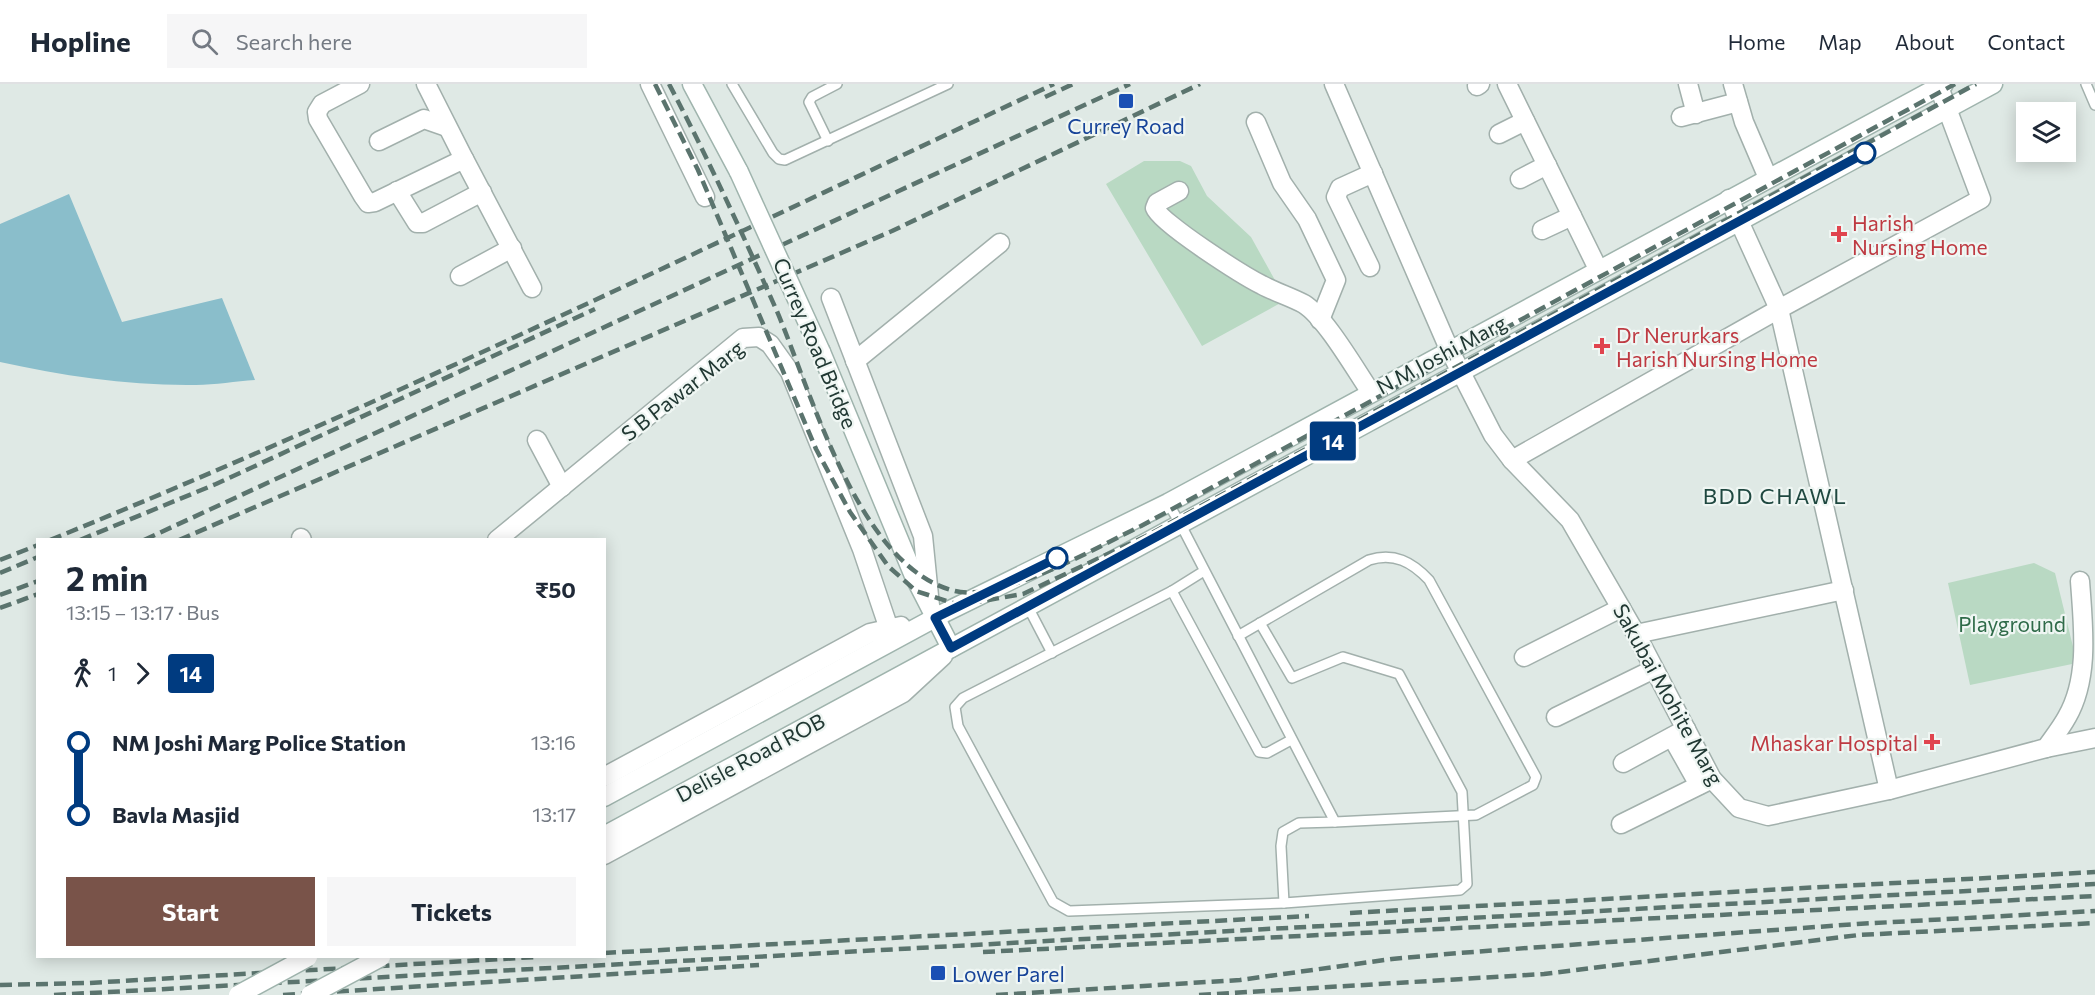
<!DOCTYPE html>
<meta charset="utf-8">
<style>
:root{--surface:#fff;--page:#f6f6f7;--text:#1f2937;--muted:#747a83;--line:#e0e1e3;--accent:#795349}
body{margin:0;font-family:Commissioner,sans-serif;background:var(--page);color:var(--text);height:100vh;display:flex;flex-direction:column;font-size:22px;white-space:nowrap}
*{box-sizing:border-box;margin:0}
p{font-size:20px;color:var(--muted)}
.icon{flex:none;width:33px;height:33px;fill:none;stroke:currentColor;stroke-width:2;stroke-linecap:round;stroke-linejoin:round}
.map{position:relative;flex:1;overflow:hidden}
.side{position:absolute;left:36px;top:454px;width:570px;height:420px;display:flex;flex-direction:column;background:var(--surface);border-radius:0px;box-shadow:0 3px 15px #0003}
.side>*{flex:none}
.badge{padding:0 12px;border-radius:4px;font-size:21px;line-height:39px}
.tools{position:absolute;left:2016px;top:18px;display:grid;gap:12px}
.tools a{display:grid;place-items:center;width:60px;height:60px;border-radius:0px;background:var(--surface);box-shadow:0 3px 15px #0003;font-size:30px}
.map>.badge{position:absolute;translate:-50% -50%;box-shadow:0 0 0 3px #fff}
.legs{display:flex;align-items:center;gap:9px;height:66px;padding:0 30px;font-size:20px}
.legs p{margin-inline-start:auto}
.overview{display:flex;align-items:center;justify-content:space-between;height:102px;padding:0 30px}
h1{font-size:33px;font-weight:700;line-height:45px}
.action{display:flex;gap:12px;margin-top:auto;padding:12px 30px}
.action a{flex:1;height:69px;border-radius:0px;background:var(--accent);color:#fff;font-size:24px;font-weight:700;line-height:69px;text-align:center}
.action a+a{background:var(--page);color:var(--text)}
ul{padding:0 30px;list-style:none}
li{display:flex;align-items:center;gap:21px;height:72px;font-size:22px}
li i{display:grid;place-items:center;width:9px;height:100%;margin:0 8px;background:currentColor}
li i::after{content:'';width:15px;height:15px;margin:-8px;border:4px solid;border-radius:50%;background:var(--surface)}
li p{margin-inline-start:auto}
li:first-child i{background:linear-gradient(#0000 50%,currentColor 0)}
li:last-child i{background:linear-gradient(currentColor 50%,#0000 0)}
header{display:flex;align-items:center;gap:36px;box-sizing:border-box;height:84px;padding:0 30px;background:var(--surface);border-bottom:2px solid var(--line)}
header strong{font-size:28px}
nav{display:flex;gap:33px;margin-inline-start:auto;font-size:21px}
.search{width:420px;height:54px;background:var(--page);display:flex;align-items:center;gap:15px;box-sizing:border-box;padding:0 21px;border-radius:0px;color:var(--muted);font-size:22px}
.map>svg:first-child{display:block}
.green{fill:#b9d9c3}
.water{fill:#8abecb}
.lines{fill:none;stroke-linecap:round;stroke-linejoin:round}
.lane-casing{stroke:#a2b0ac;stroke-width:12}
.street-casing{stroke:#a2b0ac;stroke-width:21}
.secondary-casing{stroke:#9fb4ad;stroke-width:21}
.lane{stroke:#fff;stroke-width:9}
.street{stroke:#fff;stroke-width:18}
.secondary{stroke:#fff;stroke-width:18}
.rail{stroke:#5b746e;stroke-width:4.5;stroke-dasharray:12 6;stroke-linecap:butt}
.secondary-bridge-casing{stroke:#9fb4ad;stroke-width:21;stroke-linecap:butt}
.secondary-bridge{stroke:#fff;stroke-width:18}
.line-1-casing{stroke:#fff;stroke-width:14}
.line-1{stroke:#003b80;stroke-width:9}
.transit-dot{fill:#1a4fb4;stroke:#eff6f3;stroke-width:2}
.stop-1-dot{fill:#fff;stroke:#003b80;stroke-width:3}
.health-dot{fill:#e0444e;stroke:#eff6f3;stroke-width:2}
.labels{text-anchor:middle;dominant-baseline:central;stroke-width:4.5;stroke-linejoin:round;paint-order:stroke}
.transit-label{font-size:21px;fill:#164399;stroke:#eff6f3}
.health-label{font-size:21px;fill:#be3a42;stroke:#eff6f3;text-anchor:start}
.street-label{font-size:21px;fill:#213833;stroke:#eff6f3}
.park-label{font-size:21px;fill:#2f6b49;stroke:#eff6f3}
.neighbourhood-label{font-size:22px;letter-spacing:1.5px;fill:#1f4840;stroke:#eff6f3}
</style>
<header>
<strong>Hopline</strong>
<div class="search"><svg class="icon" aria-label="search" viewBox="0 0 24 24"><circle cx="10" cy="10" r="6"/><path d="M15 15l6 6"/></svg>Search here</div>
<nav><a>Home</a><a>Map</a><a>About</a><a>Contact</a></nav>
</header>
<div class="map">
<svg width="2095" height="911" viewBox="0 0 2095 911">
<rect width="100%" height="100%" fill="#dfe9e5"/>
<g class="green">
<polygon points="1144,77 1180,77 1191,82 1207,112 1251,153 1286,216 1202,262 1106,100"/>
<polygon points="2034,479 2055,489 2077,579 1970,601 1948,499"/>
</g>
<path class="water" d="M69,110L122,238L222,214L255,296C236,297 215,301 196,301C130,302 64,292 0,278V140Z"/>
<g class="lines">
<defs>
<g id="lane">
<polyline points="732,0 773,69 779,75 785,76 948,0"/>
<polyline points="2086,0 2095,21"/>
<polyline points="828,57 809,18 812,13 837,0"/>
<polyline points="1168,419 1181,441 1335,738 1299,739 1283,748 1281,762 1284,819 1069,827 1053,818 958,642 955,623 963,614 1172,507 1204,487"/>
<polyline points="1172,507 1259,668 1267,669 1291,656"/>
<polyline points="1028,523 1052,569"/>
<polyline points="1260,539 1292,594 1343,573 1399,590 1462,708 1467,800 1460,806 1284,819"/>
<path d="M1238,552L1369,476C1394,468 1412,478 1429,496L1536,693L1533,701L1476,731L1335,738"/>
</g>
<g id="street">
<polyline points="360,0 322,20 317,28 318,35 363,112 368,119 375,118 464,75 532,204"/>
<polyline points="426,0 464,75"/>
<polyline points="650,0 705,113"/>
<path d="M1334,0L1449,265L1493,351L1512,376L1570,436L1636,550L1712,695L1739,724L1768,732L1889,706L2046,664C2053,654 2061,644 2067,633C2090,593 2083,541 2080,497"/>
<polyline points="1507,0 1598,185"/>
<polyline points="1688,0 1696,30"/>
<polyline points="1733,0 1744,38 1768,94"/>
<polyline points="1477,2 1480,0"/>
<polyline points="1681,33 1738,18"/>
<polyline points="1256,38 1282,99 1307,135 1336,196 1320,236"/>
<polyline points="1499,50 1525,37"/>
<polyline points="379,57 424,35 447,43"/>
<polyline points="1520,95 1547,81"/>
<polyline points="397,107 417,139 423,139 482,108"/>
<path d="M1179,107L1157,119L1155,124C1160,139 1244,192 1262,201C1275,208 1291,213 1304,220C1325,233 1355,285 1370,307"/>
<polyline points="1729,115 1779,225 1889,706"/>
<polyline points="1542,146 1572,132"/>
<polyline points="1370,183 1336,113 1340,104 1373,89"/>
<polyline points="460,192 512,164"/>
<polyline points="831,214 923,452 930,522"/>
<polyline points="855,277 1000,159"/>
<polyline points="537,356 562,403"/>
<polyline points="1512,376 1779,225 1981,115 1939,3"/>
<polyline points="301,454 302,456"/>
<polyline points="497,456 743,254 759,253 770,260 790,288 862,465 889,545"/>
<polyline points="1636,550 1844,506"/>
<polyline points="1524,573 1621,524"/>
<polyline points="1556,633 1654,585"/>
<polyline points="1672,653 1699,701"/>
<polyline points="2046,664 2095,654"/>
<polyline points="1623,679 1686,645"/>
<polyline points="604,693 870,549 901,542"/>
<polyline points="1621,740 1712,695"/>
<polyline points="604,771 903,609 943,572"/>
</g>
<g id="secondary">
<polyline points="692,0 739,88"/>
<polyline points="821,268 914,492 951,564"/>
<polyline points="604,713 944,529 1168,419 1944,0"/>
<polyline points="604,752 1993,0"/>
</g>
</defs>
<use href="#lane" class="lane-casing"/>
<use href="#street" class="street-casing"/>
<use href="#secondary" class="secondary-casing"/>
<use href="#lane" class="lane"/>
<use href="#street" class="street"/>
<use href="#secondary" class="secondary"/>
<g class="rail">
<polyline points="655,0 698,86 816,365 850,428 888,482 916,507 959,521 1023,510 1146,452 1976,0"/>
<path d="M669,0C708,74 742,149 776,225C811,306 858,484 955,507C1003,518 1097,463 1141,442L1955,0"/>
<polyline points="1045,13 1073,0"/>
<path d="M50,456C390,318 721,156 1054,0"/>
<polyline points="80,456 216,400 595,225"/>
<polyline points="144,456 1130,0"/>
<polyline points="179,456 892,147 1200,0"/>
<polyline points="0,476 38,461"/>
<polyline points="0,489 38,473"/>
<polyline points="0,511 38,497"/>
<polyline points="0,524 38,510"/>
<polyline points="1350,829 2095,788"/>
<polyline points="983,868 2095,812"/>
<polyline points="604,869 1309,832"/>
<polyline points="0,901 88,899 536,873"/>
<polyline points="54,911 2095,800"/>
<polyline points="283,911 759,881"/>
<polyline points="996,911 1240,896 1392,875 1459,869 1857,840 2095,827"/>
<polyline points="1199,911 1544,890 1859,851 2095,839"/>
</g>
<defs>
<g id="secondary-bridge">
<polyline points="739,88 821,268"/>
<polyline points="238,911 308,873"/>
<polyline points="310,911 381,873"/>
</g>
</defs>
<use href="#secondary-bridge" class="secondary-bridge-casing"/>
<use href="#secondary-bridge" class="secondary-bridge"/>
</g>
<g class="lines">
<defs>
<polyline id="line-1" points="1057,474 935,534 951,564 1865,69"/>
</defs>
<use href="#line-1" class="line-1-casing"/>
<use href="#line-1" class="line-1"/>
</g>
<g class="transit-dot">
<rect x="1118" y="9" width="16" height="16" rx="3"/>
<rect x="930" y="881" width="16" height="16" rx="3"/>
</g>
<g class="stop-1-dot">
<circle cx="1865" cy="69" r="10"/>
<circle cx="1057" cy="474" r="10"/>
</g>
<g class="health-dot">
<path d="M1836 141h6v6h6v6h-6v6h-6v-6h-6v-6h6z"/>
<path d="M1599 253h6v6h6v6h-6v6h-6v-6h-6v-6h6z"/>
<path d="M1929 649h6v6h6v6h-6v6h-6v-6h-6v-6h6z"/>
</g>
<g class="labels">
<g class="transit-label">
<text x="1126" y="41">Currey Road</text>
<text x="952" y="889" text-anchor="start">Lower Parel</text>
</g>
<g class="health-label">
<text x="1852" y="138">Harish<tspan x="1852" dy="24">Nursing Home</tspan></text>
<text x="1616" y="250">Dr Nerurkars<tspan x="1616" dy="24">Harish Nursing Home</tspan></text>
<text x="1918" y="658" text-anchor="end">Mhaskar Hospital</text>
</g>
<g class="street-label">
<text transform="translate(816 259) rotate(67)">Currey Road Bridge</text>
<text transform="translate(1441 270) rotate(-28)">N M Joshi Marg</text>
<text transform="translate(682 306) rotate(-38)">S B Pawar Marg</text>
<text transform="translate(1669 610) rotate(61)">Sakubai Mohite Marg</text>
<text transform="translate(750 673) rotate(-28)">Delisle Road ROB</text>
</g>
<g class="park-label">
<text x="2012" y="539">Playground</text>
</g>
<g class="neighbourhood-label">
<text x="1775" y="411">BDD CHAWL</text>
</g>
</g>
</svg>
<div class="tools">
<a><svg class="icon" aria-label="layers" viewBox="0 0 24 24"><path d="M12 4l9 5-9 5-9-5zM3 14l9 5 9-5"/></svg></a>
</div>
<b class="badge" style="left:1333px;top:357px;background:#003b80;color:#fff">14</b>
<section class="side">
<div class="overview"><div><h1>2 min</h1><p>13:15 – 13:17 · Bus</p></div><b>₹50</b></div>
<div class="legs"><svg class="icon" aria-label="walk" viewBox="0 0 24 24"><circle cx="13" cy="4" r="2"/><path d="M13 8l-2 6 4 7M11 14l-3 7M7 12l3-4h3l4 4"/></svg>1<svg class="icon" aria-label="forward" viewBox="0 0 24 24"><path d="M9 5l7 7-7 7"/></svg><b class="badge" style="background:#003b80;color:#fff">14</b></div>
<ul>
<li><i style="color:#003b80"></i><b>NM Joshi Marg Police Station</b><p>13:16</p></li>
<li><i style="color:#003b80"></i><b>Bavla Masjid</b><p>13:17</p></li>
</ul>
<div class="action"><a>Start</a><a>Tickets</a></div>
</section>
</div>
